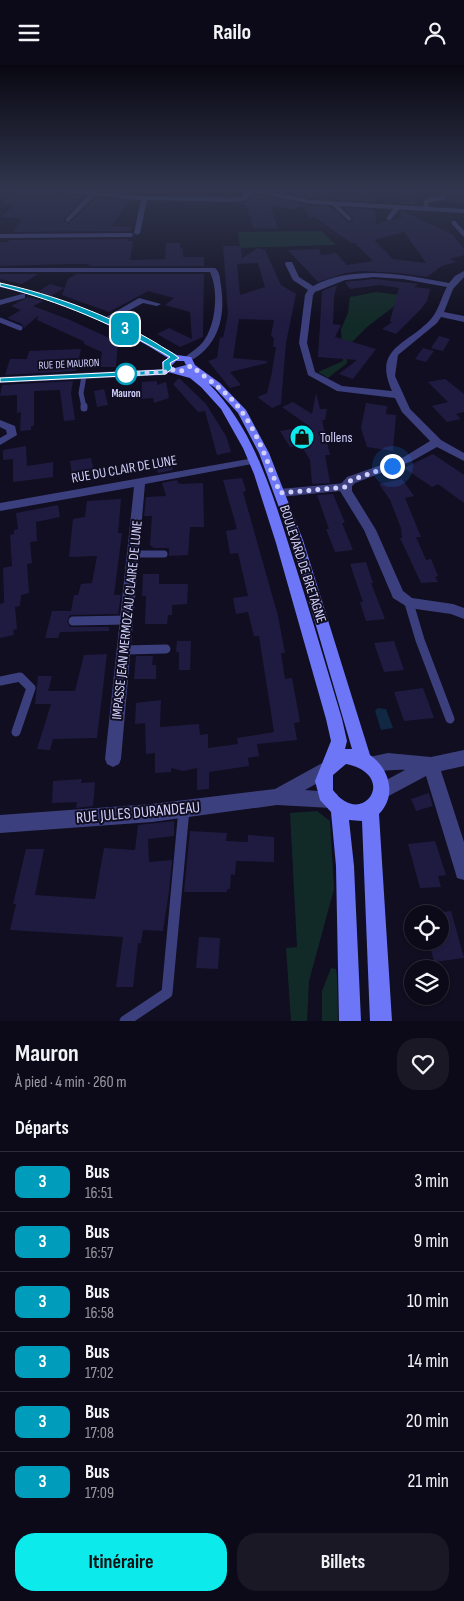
<!DOCTYPE html>
<html lang="fr">
<meta charset="utf-8">
<style>
:root{--surface:#0c0a18;--page:#1a1825;--text:#f1f3f6;--muted:#9a9aa2;--line:#2c2b37;--accent:#0deaeb}
body{margin:0;font-family:"Sofia Sans Condensed",sans-serif;background:var(--page);color:var(--text);height:100vh;display:flex;flex-direction:column;font-size:19px;white-space:nowrap}
*{box-sizing:border-box;margin:0}
p{font-size:16px;color:var(--muted)}
.icon{flex:none;width:28px;height:28px;fill:none;stroke:currentColor;stroke-width:2;stroke-linecap:round;stroke-linejoin:round}
.map{position:relative;height:956px;overflow:hidden}
.details{display:flex;flex-direction:column;background:var(--surface);flex:1}
.details>*{flex:none}
.badge{padding:0 10px;border-radius:8px;font-size:18px;line-height:32px}
.controls{position:absolute;left:404px;top:840px;display:grid;gap:10px}
.controls a{display:grid;place-items:center;width:45px;height:45px;border-radius:50%;background:var(--surface);box-shadow:0 1px 4px #0004,0 0 0 1px var(--line);font-size:25px}
.you{position:absolute;width:25px;height:25px;margin:-12px;border:4px solid #fff;border-radius:50%;background:#1a73e8;box-shadow:0 0 0 8px #1a73e833}
.map>.badge{position:absolute;translate:-50% -50%;box-shadow:0 0 0 2px #fff}
h2{padding:0 15px;font-size:19px;line-height:45px}
.round{display:grid;place-items:center;flex:none;width:52px;height:52px;border-radius:20px;background:var(--page)}
.summary{display:flex;align-items:center;justify-content:space-between;height:85px;padding:0 15px}
h1{font-size:24px;font-weight:700;line-height:38px}
.action{display:flex;gap:10px;margin-top:auto;padding:10px 15px}
.action a{flex:1;height:58px;border-radius:20px;background:var(--accent);color:#111;font-size:20px;font-weight:700;line-height:58px;text-align:center}
.action a+a{background:var(--page);color:var(--text)}
ul{padding:0;list-style:none}
li{display:flex;align-items:center;gap:15px;height:60px;padding:0 15px;border-top:1px solid var(--line)}
li div{flex:1}
li b{display:block;font-size:19px}
li em{font-style:normal}
li .badge{min-width:55px;font-weight:700;text-align:center}
header{display:flex;justify-content:space-between;align-items:center;height:65px;padding:0 15px;background:var(--surface);font-size:22px;font-weight:700}
.map>svg:first-child{display:block}
.green{fill:#122a27}
.water{fill:#102842}
.building{fill:#1f1b40;fill-rule:evenodd}
.lines{fill:none;stroke-linecap:round;stroke-linejoin:round}
.service-far4{stroke:#3c3f7d;stroke-width:4.5}
.service-far3{stroke:#3c3f7d;stroke-width:5}
.service-far2{stroke:#3c3f7d;stroke-width:7}
.service-far1{stroke:#3c3f7d;stroke-width:9}
.service{stroke:#3c3f7d;stroke-width:11}
.pedestrian{fill:#3c3f7d;fill-rule:evenodd}
.minor{fill:#3c3f7d;fill-rule:evenodd}
.secondary{fill:#6c76f7;fill-rule:evenodd}
.line{fill:#009cbb;stroke:#fff}
.walk{stroke:#d1d0fc;stroke-width:5;stroke-dasharray:0 9}
.stop-dot{fill:#fff;stroke:#009cbb;stroke-width:2.5}
.labels{text-anchor:middle;dominant-baseline:central;stroke-width:4;stroke-linejoin:round;paint-order:stroke}
.far-street-label{font-size:11px;fill:#d1d0fc;stroke:#100e20}
.far-stop-label{font-size:11px;font-weight:bold;fill:#d1d0fc;stroke:#100e20}
.poi-label{font-size:14px;fill:#d1d0fc;stroke:#100e20;text-anchor:start}
.street-label{font-size:14px;fill:#d1d0fc;stroke:#100e20}
.near-street-label{font-size:16px;fill:#d1d0fc;stroke:#100e20}
</style>
<header><svg class="icon" aria-label="menu" viewBox="0 0 24 24"><path d="M4 6h16M4 12h16M4 18h16"/></svg>Railo<svg class="icon" aria-label="person" viewBox="0 0 24 24"><circle cx="12" cy="8" r="4"/><path d="M4 21q1-7 8-7t8 7"/></svg></header>
<div class="map">
<svg width="464" height="956" viewBox="0 0 464 956">
<rect width="100%" height="100%" fill="#100e20"/>
<g class="green">
<polygon points="321,166 336,180 240,183 238,167"/>
<polygon points="376,227 400,230 397,239 367,262 346,283 347,298 328,313 318,307 343,296 341,264 348,248 350,232"/>
<polygon points="317,746 330,756 334,824 309,916 307,956 291,956 286,883 297,882 290,748"/>
<polygon points="331,903 336,904 337,911 338,956 322,956 322,926"/>
</g>
<polygon class="water" points="378,643 386,644 393,663 381,665 375,646"/>
<g class="building">
<polygon points="21,125 84,131 65,153 64,156 68,159 96,133 130,136 111,161 132,162 130,166 13,167 21,154 0,152 15,140 0,139 17,126"/>
<polygon points="273,125 333,126 333,130 358,131 359,125 370,125 369,129 375,132 375,137 311,133"/>
<polygon points="400,125 414,125 415,139 401,138"/>
<polygon points="447,125 464,125 464,140 446,136 448,133"/>
<path d="M254,129L311,141L331,142L349,158L354,154L344,143L375,145L376,159L401,153V146L405,147L453,170L464,184V190L450,194L456,197L442,201L427,212L398,208L363,206L346,208L318,217L288,185L319,184L321,190L336,188L347,200L373,196L355,178H351L315,152L310,153L301,140L295,145L270,140L278,164L253,163L246,140L236,139L246,137ZM404,167L426,198L393,194L374,175Z"/>
<polygon points="128,174 128,176 133,176 130,195 165,194 166,178 180,178 180,184 183,183 183,192 204,192 204,201 87,201 90,199 73,199 0,201 0,177 8,177 9,175"/>
<path d="M223,181H241L242,193L258,183L265,185L281,220L296,229L286,278L281,339L272,343L257,332L267,328L271,312L276,282H273L274,274L271,270L274,255L239,254L233,293L267,296V298L230,307L241,320L230,323L208,296L217,293L220,272L223,273L228,249ZM258,198L265,222L240,230L237,199Z"/>
<polygon points="0,209 38,209 22,219 0,214"/>
<polygon points="76,209 204,209 203,272 180,282 157,269 169,263 192,274 190,247 165,240 174,233 148,226 109,247 62,230 68,214"/>
<polygon points="374,214 419,219 414,222 430,224 427,236 421,244 396,269 382,264 392,257 390,256 399,223 380,220 350,224 345,217"/>
<polygon points="50,219 64,223 51,231 37,227"/>
<polygon points="337,220 334,232 333,259 341,260 335,272 376,284 353,314 339,309 357,295 318,292 322,226"/>
<polygon points="28,232 43,236 33,241 70,255 118,277 116,302 100,302 102,287 84,279 83,274 83,276 37,255 38,251 24,263 22,259 7,253 21,245 11,241"/>
<polygon points="439,271 450,274 443,286 431,283"/>
<polygon points="423,283 434,286 426,297 415,294"/>
<polygon points="81,284 76,306 5,310 10,294 27,294 29,286"/>
<polygon points="179,313 206,339 226,371 231,387 217,390 205,346 198,347 173,319"/>
<polygon points="445,314 464,329 464,347 456,349 461,354 447,357 432,341 448,337 428,317"/>
<polygon points="73,316 71,328 75,355 64,356 60,325 34,326 34,361 31,361 31,365 20,366 21,347 17,348 17,330 0,331 2,320"/>
<polygon points="157,316 157,320 166,317 169,333 154,338 153,333 141,334 142,317"/>
<polygon points="104,324 108,340 97,342 94,326"/>
<polygon points="316,328 320,344 327,344 325,355 322,355 330,390 325,390 330,418 312,419 310,395 301,380 290,382 280,366 309,361 282,342 293,337 312,349"/>
<polygon points="366,338 387,341 386,349 396,350 393,386 367,382 361,363"/>
<polygon points="26,381 27,401 53,397 53,412 13,417 13,394 3,395 3,385"/>
<polygon points="433,389 464,410 464,438 438,419 432,422 404,403"/>
<polygon points="168,390 173,405 158,408 153,393"/>
<polygon points="91,393 94,407 72,411 70,396"/>
<polygon points="242,413 246,426 243,427 278,551 285,588 281,588 285,614 292,613 300,657 294,658 297,675 257,679 259,691 248,693 249,701 209,707 209,724 197,725 197,703 183,706 171,703 171,707 155,708 155,688 146,689 145,658 135,659 136,638 161,635 160,662 199,659 200,670 208,669 208,683 238,679 237,673 274,667 259,571 254,571 248,547 236,549 233,533 248,531 238,488 230,489 226,466 237,464 223,415"/>
<polygon points="402,414 414,431 405,433 421,472 416,472 426,495 431,494 438,511 435,512 438,517 421,518 400,473 402,473 401,463 390,435 379,419"/>
<polygon points="177,415 178,418 182,419 203,418 204,462 190,462 188,490 169,491 169,483 154,483 150,480 152,451 144,451 146,432 166,431 162,418"/>
<polygon points="333,429 345,458 342,458 353,485 335,487 326,464 329,464 317,430"/>
<polygon points="121,434 118,468 122,468 114,530 121,530 118,549 70,550 67,556 70,562 109,562 109,566 60,567 58,573 45,573 52,546 71,546 74,530 78,530 81,519 92,518 97,491 69,492 73,454 85,452 87,436"/>
<polygon points="58,440 60,452 36,457 37,476 30,477 32,498 27,499 29,528 21,530 20,541 15,542 17,564 13,565 14,570 0,573 0,539 4,538 4,533 3,503 12,501 10,470 14,469 14,465 18,464 16,448"/>
<polygon points="366,497 373,518 371,518 385,554 366,556 360,537 363,537 350,499"/>
<polygon points="143,509 159,509 159,519 188,519 187,539 172,540 172,550 168,550 167,559 145,559 146,531 142,531"/>
<polygon points="177,576 191,576 190,605 179,605 179,587 176,587"/>
<polygon points="394,576 404,605 384,607 374,578"/>
<polygon points="107,589 97,673 53,674 50,685 37,684 51,639 35,639 38,611 52,611 48,626 75,626 84,590"/>
<polygon points="136,591 153,591 152,600 156,600 156,614 134,614"/>
<polygon points="423,623 434,653 404,656 394,627"/>
<polygon points="82,714 81,718 95,717 93,741 76,743 77,737 52,738 53,716"/>
<polygon points="429,728 433,741 416,746 411,734"/>
<polygon points="174,756 174,771 148,774 149,797 172,795 169,826 163,866 143,865 141,878 138,878 133,922 116,922 123,872 10,865 16,839 13,839 26,784 44,784 35,830 95,834 104,783 135,785 138,760"/>
<polygon points="190,766 227,768 226,776 248,777 248,770 274,772 274,797 236,796 235,810 231,809 230,824 227,824 227,827 184,827"/>
<polygon points="435,776 446,810 438,811 441,822 420,823 408,779"/>
<polygon points="451,846 464,893 434,897 429,876 440,876 440,847"/>
<polygon points="199,872 220,873 218,904 196,903"/>
</g>
<g class="lines">
<g class="service-far4">
<polyline points="426,143 426,136 444,132 443,127"/>
<polyline points="389,153 398,142"/>
<polyline points="454,158 464,169"/>
</g>
<g class="service-far3">
<polyline points="0,255 20,263"/>
<polyline points="84,342 81,328 84,311"/>
</g>
<g class="service-far2">
<polyline points="84,341 84,343"/>
<polyline points="133,489 164,489"/>
</g>
<g class="service-far1">
<polyline points="409,538 420,575 450,654"/>
<polyline points="73,556 127,555"/>
<polyline points="124,585 166,584"/>
<polyline points="0,616 20,612 31,623 16,667"/>
</g>
<polyline class="service" points="125,956 167,928 184,744"/>
<polygon class="pedestrian" points="346,418 350,419 352,422 350,425 280,432 274,428 280,424"/>
<g class="minor">
<polygon points="43,125 71,125 144,131 235,133 242,132 248,125 262,125 311,135 464,144 464,148 339,141 352,154 349,156 332,140 311,139 253,127 246,135 235,137 147,135 140,168 137,170 134,168 141,135 95,131 68,157 66,156 66,154 88,130"/>
<polygon points="0,169 131,168 134,170 131,172 0,173"/>
<path d="M286,197H292L299,212L313,221C356,199 404,210 449,218L455,211L464,206V212L453,224L444,247L464,251V257L441,252L437,258L398,290L395,311L410,344L441,375L464,388V396L437,382L412,396L355,418L352,421V426L376,465L403,526L412,533L453,539L464,543V554L451,549L409,543L393,533L364,465L340,426V420L347,412L404,392L430,376L402,347L395,333L337,326L308,310L299,278L305,230L308,225L293,215L285,199ZM374,212L403,214L447,222C441,232 439,245 431,254C408,280 372,282 392,326L342,321L315,307L307,278L313,230L315,227L345,215Z"/>
<path d="M0,203H215C220,207 220,214 221,221C225,247 221,274 198,291C193,294 191,297 185,296V292C191,287 198,283 203,277C216,260 219,226 210,207H0Z"/>
<polygon points="22,229 25,229 25,233 0,240 0,235"/>
<polygon points="139,233 161,239 157,241 143,238 108,257 101,255"/>
<polygon points="169,301 174,304 165,310 0,318 0,312 163,304"/>
<polygon points="0,355 15,361 17,370 0,380 0,373 7,369 6,365 0,362"/>
<polygon points="254,393 260,396 258,398 145,419 121,694 119,699 113,702 107,699 105,694 134,422 0,446 0,438"/>
<path d="M464,685V701L441,706L464,777V815L457,813L455,806L426,711L383,734L377,732L374,726L377,720L405,705C393,704 373,708 365,705L363,699L365,693L388,688L431,692Z"/>
<polygon points="326,696 332,698 334,704 332,710 305,725 331,727 337,729 340,735 337,741 331,743 277,740 152,757 0,768 0,750 152,739 275,724"/>
</g>
<path class="secondary" d="M0,218L74,239L125,261L177,290L191,292L195,300L220,318L246,345L269,388L303,475L370,690C390,704 397,731 379,749L392,956H370L362,756L349,755L354,801L361,956H339L336,801L331,747L320,735L315,716L331,676L326,654L276,478L254,409L243,383L221,344L201,322L190,313L168,307L163,303L162,297L168,293C116,260 60,236 0,222ZM176,296H184L186,300L175,303L171,301ZM209,319L214,322L238,348L259,388L291,475L352,684H345L347,676L342,654C325,598 309,542 291,487C272,427 254,364 209,319ZM346,699C400,710 362,765 333,725V710Z"/>
</g>
<linearGradient id="sky" x2="0" y2="1"><stop stop-color="#090812"/><stop offset="0.48" stop-color="#31364e"/><stop offset="1" stop-color="#31364e" stop-opacity="0"/></linearGradient>
<rect width="464" height="259" fill="url(#sky)"/>
<path class="line" d="M0,218C54,230 109,250 156,278C163,283 172,287 179,293L170,298L172,304L165,309L0,317V313L163,305V297L170,292C116,260 59,236 0,221Z"/>
<g class="lines">
<path class="walk" d="M126,309H123L165,307L169,304L181,306L191,301C209,315 229,328 242,347C259,371 269,401 280,428L346,422L351,415L392,401"/>
</g>
<defs>
<symbol id="shop-disc" viewBox="-11 -11 22 22"><circle r="9.5" fill="#0deaeb" stroke="#100e20"/><path d="M-5-2.5h2.3a2.7 3.5 0 0 1 5.4 0H5L5.5 6h-11ZM-1.5-2.5h3a1.5 2.3 0 0 0-3 0Z" fill="#111"/></symbol>
</defs>
<g fill-rule="evenodd">
<use href="#shop-disc" x="288" y="358" width="28" height="28"/>
</g>
<circle class="stop-dot" cx="126" cy="309" r="10"/>
<g class="labels">
<g class="far-street-label">
<text transform="translate(69 299) rotate(-3)">RUE DE MAURON</text>
</g>
<g class="far-stop-label">
<text x="126" y="328">Mauron</text>
</g>
<g class="poi-label">
<text x="320" y="372">Tollens</text>
</g>
<g class="street-label">
<text transform="translate(124 404) rotate(-10)">RUE DU CLAIR DE LUNE</text>
<text transform="translate(303 499) rotate(72)">BOULEVARD DE BRETAGNE</text>
<text transform="translate(127 555) rotate(-84)">IMPASSE JEAN MERMOZ AU CLAIRE DE LUNE</text>
</g>
<g class="near-street-label">
<text transform="translate(138 748) rotate(-5)">RUE JULES DURANDEAU</text>
</g>
</g>
</svg>
<div class="controls">
<a><svg class="icon" aria-label="locate" viewBox="0 0 24 24"><circle cx="12" cy="12" r="6"/><path d="M12 2v4M12 18v4M2 12h4M18 12h4"/></svg></a>
<a><svg class="icon" aria-label="layers" viewBox="0 0 24 24"><path d="M12 4l9 5-9 5-9-5zM3 14l9 5 9-5"/></svg></a>
</div>
<div class="you" style="left:392px;top:401px"></div>
<b class="badge" style="left:125px;top:264px;background:#009cbb;color:#fff">3</b>
</div>
<section class="details">
<div class="summary"><div><h1>Mauron</h1><p>À pied · 4 min · 260 m</p></div><a class="round"><svg class="icon" aria-label="heart" viewBox="0 0 24 24"><path d="M12 20l-8-8c-3-5 5-10 8-4 3-6 11-1 8 4z"/></svg></a></div>
<h2>Départs</h2>
<ul>
<li><span class="badge" style="background:#009cbb;color:#fff">3</span><div><b>Bus</b><p>16:51</p></div><em>3 min</em></li>
<li><span class="badge" style="background:#009cbb;color:#fff">3</span><div><b>Bus</b><p>16:57</p></div><em>9 min</em></li>
<li><span class="badge" style="background:#009cbb;color:#fff">3</span><div><b>Bus</b><p>16:58</p></div><em>10 min</em></li>
<li><span class="badge" style="background:#009cbb;color:#fff">3</span><div><b>Bus</b><p>17:02</p></div><em>14 min</em></li>
<li><span class="badge" style="background:#009cbb;color:#fff">3</span><div><b>Bus</b><p>17:08</p></div><em>20 min</em></li>
<li><span class="badge" style="background:#009cbb;color:#fff">3</span><div><b>Bus</b><p>17:09</p></div><em>21 min</em></li>
</ul>
<div class="action"><a>Itinéraire</a><a>Billets</a></div>
</section>
